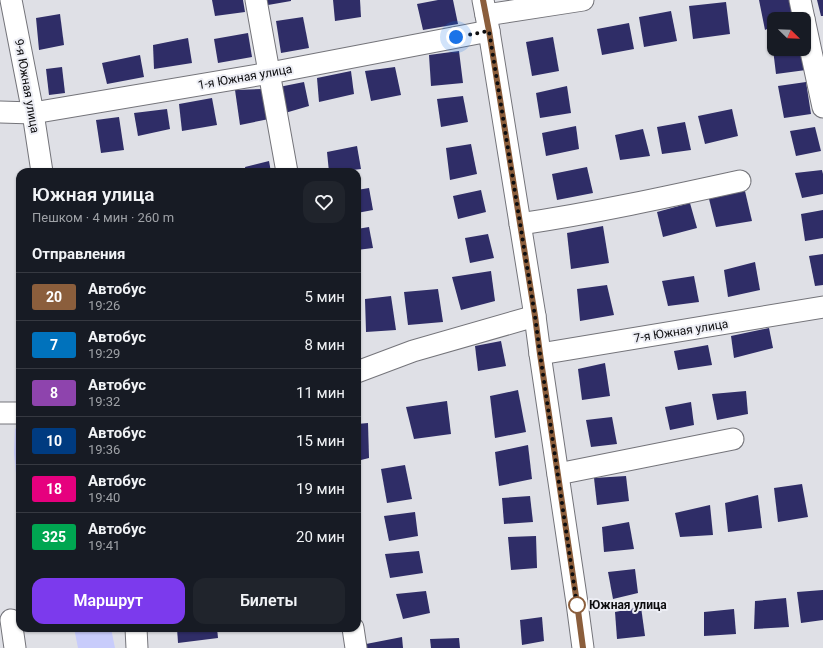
<!DOCTYPE html>
<html lang="ru">
<meta charset="utf-8">
<style>
:root{--surface:#171b24;--page:#20242c;--text:#f1f3f6;--muted:#9ea1a6;--line:#363941;--accent:#7c3aed}
body{margin:0;font-family:Roboto,sans-serif;background:var(--page);color:var(--text);height:100vh;display:flex;flex-direction:column;font-size:15px;white-space:nowrap}
*{box-sizing:border-box;margin:0}
p{font-size:13px;color:var(--muted)}
.icon{flex:none;width:22px;height:22px;fill:none;stroke:currentColor;stroke-width:2;stroke-linecap:round;stroke-linejoin:round}
.map{position:relative;flex:1;overflow:hidden}
.sheet{position:absolute;left:16px;top:168px;width:345px;height:464px;display:flex;flex-direction:column;background:var(--surface);border-radius:12px;box-shadow:0 1px 3px #0004}
.sheet>*{flex:none}
.badge{padding:0 8px;border-radius:3px;font-size:14px;line-height:26px}
.needle{width:26px;rotate:113deg}
.fabs{position:absolute;left:767px;top:12px;display:grid;gap:8px}
.fabs a{display:grid;place-items:center;width:44px;height:44px;border-radius:8px;background:var(--surface);box-shadow:0 1px 3px #0004;font-size:20px}
.you{position:absolute;width:20px;height:20px;margin:-10px;border:3px solid #fff;border-radius:50%;background:#1a73e8;box-shadow:0 0 0 6px #1a73e833}
.map>.badge{position:absolute;translate:-50% -50%;box-shadow:0 0 0 2px #fff}
h2{padding:0 16px;font-size:15px;line-height:36px}
.round{display:grid;place-items:center;flex:none;width:42px;height:42px;border-radius:12px;background:var(--page)}
.summary{display:flex;align-items:center;justify-content:space-between;height:68px;padding:0 16px}
h1{font-size:19px;font-weight:600;line-height:30px}
.button{display:flex;gap:8px;margin-top:auto;padding:8px 16px}
.button a{flex:1;height:46px;border-radius:12px;background:var(--accent);color:#fff;font-size:16px;font-weight:600;line-height:46px;text-align:center}
.button a+a{background:var(--page);color:var(--text)}
ul{padding:0;list-style:none}
li{display:flex;align-items:center;gap:12px;height:48px;padding:0 16px;border-top:1px solid var(--line)}
li div{flex:1}
li b{display:block;font-size:15px}
li em{font-style:normal}
li .badge{min-width:44px;font-weight:700;text-align:center}
.map>svg:first-child{display:block}
.green{fill:#c8ccfb}
.building{fill:#2f2d67}
.lines{fill:none;stroke-linecap:round;stroke-linejoin:round}
.minor-casing{stroke:#74747a;stroke-width:23}
.minor{stroke:#fff;stroke-width:21}
.line-casing{stroke:#fff;stroke-width:9}
.line{stroke:#8b5e3c;stroke-width:6}
.walk{stroke:#0d0d0f;stroke-width:4;stroke-dasharray:0 7.2}
.stop-dot{fill:#fff;stroke:#8b5e3c;stroke-width:2}
.labels{text-anchor:middle;dominant-baseline:central;stroke-width:4;stroke-linejoin:round;paint-order:stroke}
.street-label{font-size:12px;fill:#0d0d0f;stroke:#ecedf4}
.stop-label{font-size:12px;font-weight:bold;fill:#0d0d0f;stroke:#ecedf4;text-anchor:start}
</style>
<div class="map">
<svg width="823" height="648" viewBox="0 0 823 648">
<rect width="100%" height="100%" fill="#dfe0e6"/>
<g class="green">
<polygon points="20,425 20,515 14,453 15,429"/>
<polygon points="74,628 111,628 115,648 78,648"/>
</g>
<g class="building">
<polygon points="212,0 243,0 245,12 215,16"/>
<polygon points="267,0 291,0 291,1 268,5"/>
<polygon points="333,0 360,0 361,17 335,21"/>
<polygon points="438,0 453,0 458,24 423,30 417,4"/>
<polygon points="759,0 791,0 795,19 774,19 774,33 768,34 767,29 765,30"/>
<polygon points="817,0 823,0 823,16 821,16"/>
<polygon points="726,2 730,34 693,39 689,6"/>
<polygon points="671,11 677,41 644,47 639,17"/>
<polygon points="60,14 64,45 39,50 36,18"/>
<polygon points="303,17 309,48 281,53 276,21"/>
<polygon points="629,23 634,49 602,55 597,29"/>
<polygon points="248,33 252,57 218,63 214,39"/>
<polygon points="553,37 559,71 532,76 526,42"/>
<polygon points="188,38 192,63 154,69 153,45"/>
<polygon points="772,41 774,41 774,49 803,49 806,70 776,74"/>
<polygon points="459,51 463,83 431,86 429,55"/>
<polygon points="140,55 144,77 107,84 102,63"/>
<polygon points="62,67 65,93 49,95 46,69"/>
<polygon points="395,67 401,95 371,101 365,71"/>
<polygon points="351,71 354,94 319,102 317,78"/>
<polygon points="304,82 309,106 285,113 279,87"/>
<polygon points="806,82 811,114 784,118 778,86"/>
<polygon points="567,86 571,113 540,118 536,93"/>
<polygon points="262,89 269,119 240,125 235,90"/>
<polygon points="463,96 468,122 441,127 437,99"/>
<polygon points="212,98 217,125 182,131 179,104"/>
<polygon points="167,109 170,129 138,136 134,113"/>
<polygon points="732,109 738,136 705,144 698,116"/>
<polygon points="119,117 124,150 101,153 96,120"/>
<polygon points="685,122 691,150 662,154 657,127"/>
<polygon points="576,126 579,149 546,156 542,133"/>
<polygon points="815,127 821,151 796,156 790,131"/>
<polygon points="643,129 650,156 620,160 615,135"/>
<polygon points="471,144 477,174 450,180 446,148"/>
<polygon points="357,146 361,169 336,172 329,172 327,152"/>
<polygon points="269,161 271,172 246,172 245,167"/>
<polygon points="587,167 593,193 557,200 552,174"/>
<polygon points="822,170 823,174 823,194 802,198 795,173"/>
<polygon points="369,188 373,210 357,213 357,190"/>
<polygon points="481,190 486,212 458,219 453,196"/>
<polygon points="745,191 752,221 716,227 709,199"/>
<polygon points="690,203 697,228 663,237 657,212"/>
<polygon points="823,210 823,238 805,241 801,214"/>
<polygon points="603,226 609,263 571,269 567,233"/>
<polygon points="369,227 373,248 357,250 357,229"/>
<polygon points="488,234 494,258 470,263 465,238"/>
<polygon points="823,254 823,285 815,286 809,256"/>
<polygon points="755,262 760,290 728,297 724,270"/>
<polygon points="491,271 495,301 461,310 452,277"/>
<polygon points="694,276 699,302 668,306 662,281"/>
<polygon points="607,285 614,315 580,321 577,289"/>
<polygon points="438,289 443,322 408,325 404,292"/>
<polygon points="391,296 396,330 366,332 365,299"/>
<polygon points="769,328 773,348 734,358 731,336"/>
<polygon points="501,341 506,366 478,371 475,346"/>
<polygon points="708,345 712,365 678,370 674,351"/>
<polygon points="605,363 610,396 582,400 578,369"/>
<polygon points="518,390 526,432 495,438 490,396"/>
<polygon points="746,391 748,414 717,420 712,394"/>
<polygon points="447,401 451,434 414,439 406,407"/>
<polygon points="691,402 694,425 670,430 665,407"/>
<polygon points="612,417 617,444 591,447 586,420"/>
<polygon points="368,423 369,458 357,461 357,424"/>
<polygon points="528,445 532,479 499,486 495,452"/>
<polygon points="405,465 412,499 387,503 381,469"/>
<polygon points="626,476 629,501 597,505 594,478"/>
<polygon points="802,484 808,517 778,522 774,488"/>
<polygon points="758,495 762,528 728,532 725,503"/>
<polygon points="530,496 533,522 504,524 502,498"/>
<polygon points="710,505 713,535 680,537 675,513"/>
<polygon points="415,512 418,536 389,541 384,516"/>
<polygon points="629,522 634,549 604,552 602,527"/>
<polygon points="536,536 537,568 511,570 508,537"/>
<polygon points="419,551 423,573 390,578 385,554"/>
<polygon points="635,569 638,593 613,599 608,572"/>
<polygon points="823,590 823,620 801,623 797,592"/>
<polygon points="426,591 430,613 403,619 396,594"/>
<polygon points="786,598 789,627 754,629 755,601"/>
<polygon points="641,607 645,636 617,639 615,612"/>
<polygon points="734,609 736,634 704,636 704,612"/>
<polygon points="542,617 544,641 522,645 520,620"/>
<polygon points="177,628 217,628 218,638 178,643"/>
<polygon points="402,637 403,648 367,648 366,644"/>
<polygon points="459,638 460,648 431,648 430,639"/>
</g>
<g class="lines">
<defs>
<g id="minor">
<polyline points="11,0 33,113 42,172"/>
<polyline points="256,0 287,172"/>
<polyline points="483,0 489,31 535,316 540,354 577,603 583,648"/>
<polyline points="800,0 804,19"/>
<polyline points="486,15 583,0"/>
<polyline points="804,19 823,107"/>
<polyline points="0,112 33,113 270,73 489,31"/>
<path d="M520,224C594,213 667,197 740,181"/>
<polyline points="540,354 823,307"/>
<polyline points="357,372 413,351 535,316"/>
<polyline points="0,413 20,413"/>
<polyline points="558,474 733,439"/>
<polyline points="11,620 15,648"/>
<polyline points="136,628 137,648"/>
<polyline points="353,628 356,648"/>
</g>
</defs>
<use href="#minor" class="minor-casing"/>
<use href="#minor" class="minor"/>
</g>
<g class="lines">
<defs>
<polyline id="line" points="483,0 489,31 535,316 540,354 577,603 583,648"/>
</defs>
<use href="#line" class="line-casing"/>
<use href="#line" class="line"/>
<polyline class="walk" points="456,37 489,31 535,316 540,354 577,605"/>
</g>
<circle class="stop-dot" cx="577" cy="605" r="8"/>
<g class="labels">
<g class="street-label">
<text transform="translate(245 77) rotate(-10)">1-я Южная улица</text>
<text transform="translate(27 86) rotate(80)">9-я Южная улица</text>
<text transform="translate(681 331) rotate(-9)">7-я Южная улица</text>
</g>
<g class="stop-label">
<text x="589" y="605">Южная улица</text>
</g>
</g>
</svg>
<div class="fabs">
<a><svg class="needle" viewBox="-14 -14 28 28"><path d="M0-13l5 13h-10z" fill="#e53935"/><path d="M0 13l5-13h-10z" fill="#9ea1a6"/></svg></a>
</div>
<div class="you" style="left:456px;top:37px"></div>
<section class="sheet">
<div class="summary"><div><h1>Южная улица</h1><p>Пешком · 4 мин · 260 m</p></div><a class="round"><svg class="icon" aria-label="heart" viewBox="0 0 24 24"><path d="M12 20l-8-8c-3-5 5-10 8-4 3-6 11-1 8 4z"/></svg></a></div>
<h2>Отправления</h2>
<ul>
<li><span class="badge" style="background:#8b5e3c;color:#fff">20</span><div><b>Автобус</b><p>19:26</p></div><em>5 мин</em></li>
<li><span class="badge" style="background:#0072bc;color:#fff">7</span><div><b>Автобус</b><p>19:29</p></div><em>8 мин</em></li>
<li><span class="badge" style="background:#8e44ad;color:#fff">8</span><div><b>Автобус</b><p>19:32</p></div><em>11 мин</em></li>
<li><span class="badge" style="background:#003b80;color:#fff">10</span><div><b>Автобус</b><p>19:36</p></div><em>15 мин</em></li>
<li><span class="badge" style="background:#e6007e;color:#fff">18</span><div><b>Автобус</b><p>19:40</p></div><em>19 мин</em></li>
<li><span class="badge" style="background:#00a651;color:#fff">325</span><div><b>Автобус</b><p>19:41</p></div><em>20 мин</em></li>
</ul>
<div class="button"><a>Маршрут</a><a>Билеты</a></div>
</section>
</div>
